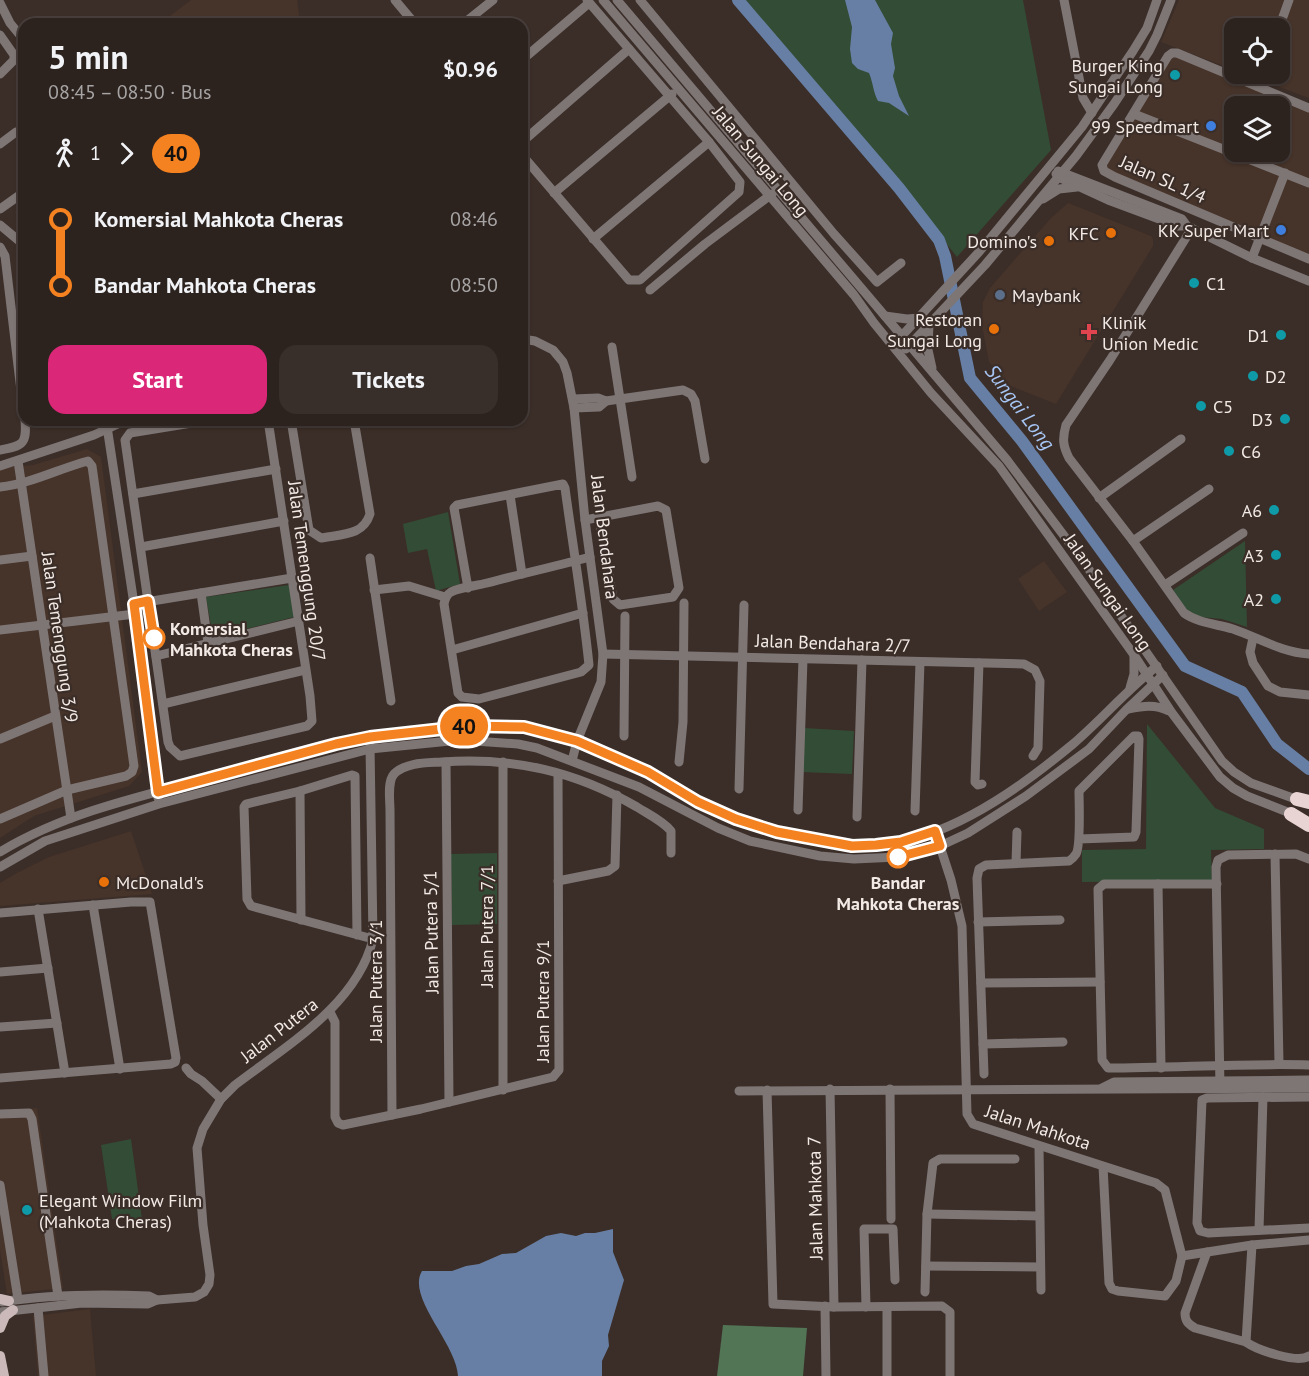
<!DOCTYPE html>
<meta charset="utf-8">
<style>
:root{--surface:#2c221e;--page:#382f2b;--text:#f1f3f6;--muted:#a6a4a4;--line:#483f3c;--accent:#db2777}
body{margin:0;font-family:"PT Sans",sans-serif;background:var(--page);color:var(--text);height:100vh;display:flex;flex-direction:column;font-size:22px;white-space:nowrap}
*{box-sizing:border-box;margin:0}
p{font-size:20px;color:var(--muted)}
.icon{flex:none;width:33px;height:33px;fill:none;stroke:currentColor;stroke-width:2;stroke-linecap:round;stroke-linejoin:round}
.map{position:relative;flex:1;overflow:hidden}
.sheet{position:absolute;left:18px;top:18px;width:510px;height:408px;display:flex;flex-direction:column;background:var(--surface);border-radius:18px;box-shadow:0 2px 4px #0004,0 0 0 2px var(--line)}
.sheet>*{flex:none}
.badge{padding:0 12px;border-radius:20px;font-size:21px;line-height:39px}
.tools{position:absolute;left:1224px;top:18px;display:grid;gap:12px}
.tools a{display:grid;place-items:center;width:66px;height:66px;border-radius:12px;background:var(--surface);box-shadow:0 2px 4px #0004,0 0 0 2px var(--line);font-size:30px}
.map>.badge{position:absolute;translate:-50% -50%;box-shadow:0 0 0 3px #fff}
.legs{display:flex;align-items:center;gap:9px;height:66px;padding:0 30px;font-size:20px}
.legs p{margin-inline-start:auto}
.head{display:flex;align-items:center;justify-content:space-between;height:102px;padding:0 30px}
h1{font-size:33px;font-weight:700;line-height:45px}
.button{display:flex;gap:12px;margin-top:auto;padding:12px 30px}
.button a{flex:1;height:69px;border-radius:18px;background:var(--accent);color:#fff;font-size:24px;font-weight:700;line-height:69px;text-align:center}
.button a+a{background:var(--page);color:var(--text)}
ul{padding:0 30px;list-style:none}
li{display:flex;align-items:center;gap:21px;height:66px;font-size:22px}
li i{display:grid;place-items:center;width:9px;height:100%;margin:0 8px;background:currentColor}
li i::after{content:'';width:15px;height:15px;margin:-8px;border:4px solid;border-radius:50%;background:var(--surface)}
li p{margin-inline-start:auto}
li:first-child i{background:linear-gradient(#0000 50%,currentColor 0)}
li:last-child i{background:linear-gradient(currentColor 50%,#0000 0)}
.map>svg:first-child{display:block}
.built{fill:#463329;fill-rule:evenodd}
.green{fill:#334c36}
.forest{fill:#527556}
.water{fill:#677fa4}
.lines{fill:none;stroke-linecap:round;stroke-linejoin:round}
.river{stroke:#677fa4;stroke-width:12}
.minor{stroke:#7e7675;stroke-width:9}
.major{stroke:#cab9b8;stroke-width:10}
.highway{stroke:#e8d4d3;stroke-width:14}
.line-1-casing{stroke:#fff;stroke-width:14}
.line-1{stroke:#f58220;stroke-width:9}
.culture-dot{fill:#0f9aa8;stroke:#3b2e28;stroke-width:2}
.shop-dot{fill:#3f7fe0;stroke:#3b2e28;stroke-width:2}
.food-dot{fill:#e8710a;stroke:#3b2e28;stroke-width:2}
.service-dot{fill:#5c6f8a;stroke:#3b2e28;stroke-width:2}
.health-dot{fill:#e0444e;stroke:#3b2e28;stroke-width:2}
.stop-1-dot{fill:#fff;stroke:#f58220;stroke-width:3}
.labels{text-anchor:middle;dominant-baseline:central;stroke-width:4.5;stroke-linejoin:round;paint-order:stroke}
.poi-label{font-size:18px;fill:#f3eae6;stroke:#3b2e28;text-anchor:end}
.street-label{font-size:18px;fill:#f3eae6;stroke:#3b2e28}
.stop-label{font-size:18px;font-weight:bold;fill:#f3eae6;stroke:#3b2e28;text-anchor:start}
.water-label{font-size:20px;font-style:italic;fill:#a7c6f5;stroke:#3b2e28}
</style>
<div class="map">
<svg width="1309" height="1376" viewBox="0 0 1309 1376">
<rect width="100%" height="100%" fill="#3b2e28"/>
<g class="built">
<polygon points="191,0 297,0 300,24 159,24"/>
<polygon points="1179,0 1309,0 1309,98 1245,74 1280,74 1280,28 1234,28 1234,70 1161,42"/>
<path d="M1175,56L1309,111V255L1105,169L1171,57ZM1234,106H1280V152H1234Z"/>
<polygon points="1068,203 1151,236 1153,239 1153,246 1056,404 1008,385 989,362 982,326 983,302 990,288 1051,218"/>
<polygon points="87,449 101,457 142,772 129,786 34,816 0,838 0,468 33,465"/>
<polygon points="1044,561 1067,592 1039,611 1018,579"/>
<polygon points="131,831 152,894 0,906 0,883 15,874 49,857"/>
<polygon points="37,1108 63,1288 7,1294 0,1250 0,1111"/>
<polygon points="90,1309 96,1376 38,1376 33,1316"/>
</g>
<g class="green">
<polygon points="743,0 1023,0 1051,150 957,257 891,174"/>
<polygon points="448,512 460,584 436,591 427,549 408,553 403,524"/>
<polygon points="1245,541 1247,627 1222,619 1200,617 1187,612 1173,590"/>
<polygon points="289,585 294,617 213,637 206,597"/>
<polygon points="1147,724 1215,808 1264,829 1264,849 1211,850 1212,881 1082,882 1082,850 1146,849"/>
<polygon points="804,728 854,731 852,774 802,772"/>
<polygon points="497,853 497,924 452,925 451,854"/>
<polygon points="131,1139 142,1219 112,1219 101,1145"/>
</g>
<polygon class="forest" points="723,1325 807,1328 803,1376 717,1376"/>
<g class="water">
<path d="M845,0H875L893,33L891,44L895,68L893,76L899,96L909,116L889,103L878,101C873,92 873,82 869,73L858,69L852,63L850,49L852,27Z"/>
<path d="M613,1229V1252L624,1280L608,1335L609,1346L602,1361V1376H458C457,1344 406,1297 422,1271H452L466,1266L479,1264L502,1254L516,1253L546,1236L561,1233L576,1236L585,1233H595Z"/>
</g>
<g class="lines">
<polyline class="river" points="738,0 899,188 939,240 945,256 970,378 1022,441 1185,666 1242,692 1277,744 1309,769"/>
<g class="minor">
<polyline points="395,0 415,24"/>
<polyline points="603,0 854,295 874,323 931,393 999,466 1134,655 1172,713 1220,777 1233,788 1247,796 1295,815"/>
<polyline points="617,0 1007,460 1083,561 1222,761 1234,772 1251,783 1301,801"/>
<polyline points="640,0 834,234 877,282 901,263"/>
<polyline points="1064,0 1083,98 1092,113"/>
<polyline points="0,3 10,23 24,40"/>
<polyline points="463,24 493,0"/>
<polyline points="1279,28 1289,0"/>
<polyline points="0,35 14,55 14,60 0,74"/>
<polyline points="522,60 589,3"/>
<polyline points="1257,86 1262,74"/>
<polyline points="1309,108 1177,53 1172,53 1168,56 1102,165 1104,171 1115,177 1309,259"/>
<polyline points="1134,114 1309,183"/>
<polyline points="522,142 629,49"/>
<polyline points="0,144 16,132"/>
<polyline points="522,155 629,280 640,280 739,192 740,182 709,142 587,0"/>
<polyline points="1058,171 1182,219 1187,226"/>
<polyline points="1056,174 1058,177 1108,200 1178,226 1187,226 1252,258 1309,281"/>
<polyline points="554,193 672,94"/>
<polyline points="1043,199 1059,189 1077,187"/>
<polyline points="0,209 24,192"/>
<polyline points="0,225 24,245"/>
<path d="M1192,228L1110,360L1066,425C1062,439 1063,446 1069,458L1133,541L1184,613C1198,623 1216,624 1233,629C1259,638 1281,652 1309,654"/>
<polyline points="593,239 709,142"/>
<polyline points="0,247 5,256 24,416"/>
<polyline points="1252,258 1285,173"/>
<polyline points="650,290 705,244 772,194"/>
<polyline points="885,316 907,319 919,318"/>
<polyline points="929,323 928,350 932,368"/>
<polyline points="522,339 535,341 553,350 563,362 567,373 574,408 585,520 603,654 601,682 577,741 572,761"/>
<polyline points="898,340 979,252 1082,127 1133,51 1147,28 1157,0"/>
<polyline points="612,347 632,477"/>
<polyline points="906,349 985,265 1076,156 1114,104 1149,51 1157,35 1171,0"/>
<polyline points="573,399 598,398 606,401 683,390 691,394 695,401 705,459"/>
<polyline points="574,408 599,407 606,401"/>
<polyline points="106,420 134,604 158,798"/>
<polyline points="210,420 130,433 125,440 168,742 170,747 180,756 307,726 312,721 310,696 268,420"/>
<path d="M291,420L309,530L321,538C342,534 363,536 370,514L354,420"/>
<path d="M0,450C23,446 27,444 25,420"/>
<polyline points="18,461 71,818"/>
<polyline points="0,466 94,435 120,423 137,420"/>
<path d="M0,487C30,484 58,469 88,461L92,466L134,766L132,772L126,776L67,790L0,819"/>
<polyline points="133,494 276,469"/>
<polyline points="510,495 522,574"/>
<polyline points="1099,498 1181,439"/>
<polyline points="585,520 658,506 666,510 679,588 673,597 620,605 613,599 599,517"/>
<polyline points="1133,541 1209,489"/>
<polyline points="141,547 284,521"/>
<polyline points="370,558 391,701"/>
<polyline points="0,560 32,556"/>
<polyline points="1165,585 1243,533"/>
<path d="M468,588L454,508L457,505L563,484L565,488C573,547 583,606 589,665L581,672L479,699L462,697L458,693L444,604C445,599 446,595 451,592C460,587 476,586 487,583C521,574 556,566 590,557"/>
<polyline points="374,590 409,586 445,597"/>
<polyline points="201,593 208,643"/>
<polyline points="134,604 292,578"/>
<polyline points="0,630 135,614"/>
<polyline points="1253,638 1250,652 1253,663 1268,686 1280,692 1309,695"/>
<polyline points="452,650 583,613"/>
<polyline points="603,654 1024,664 1035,670 1040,681 1038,748 1033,756"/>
<polyline points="156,656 299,621"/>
<polyline points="979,663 975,782 978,785 982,784"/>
<polyline points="1130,688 1134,674 1134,655"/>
<polyline points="163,704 305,670"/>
<path d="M1128,709C1143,706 1155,704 1169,711"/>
<polyline points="624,736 625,616"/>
<polyline points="0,739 55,716"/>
<polyline points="446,762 449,1102"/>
<polyline points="503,762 503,1090"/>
<polyline points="679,762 683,722 684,603"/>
<polyline points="739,789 744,605"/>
<polyline points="300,791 301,920"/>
<polyline points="798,810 803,659"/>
<polyline points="915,811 920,662"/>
<polyline points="857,817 862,660"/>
<polyline points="935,831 951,880 962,926 967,1114 973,1124 1156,1183 1165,1190 1182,1256 1176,1281 1165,1296 1118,1291 1112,1289 1109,1283 1103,1166"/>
<path d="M0,852C64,813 141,796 214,777C254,766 295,753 336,744C369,736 402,733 436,730C471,726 508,722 543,731C578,740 616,755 648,772C665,781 680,793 697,802C756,832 840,855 905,841C966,827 1026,783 1073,744C1102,719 1127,690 1157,666"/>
<polyline points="1275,854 1279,1064"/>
<polyline points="1016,863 1017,832"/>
<polyline points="0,867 45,841 159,804 370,749 460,740 518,744 537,748 639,787 718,828 750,841 820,856 854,859 898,857 940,846 968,833 1026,796 1089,749 1126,710 1163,675"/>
<polyline points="558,881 608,871 615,866 617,795"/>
<polyline points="1158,884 1161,1068"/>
<path d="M1217,884H1104L1098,889L1102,1060L1108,1068C1175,1068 1242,1063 1309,1065"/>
<polyline points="93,905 120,1069"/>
<polyline points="38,909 65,1073"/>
<polyline points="0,913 131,902 150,902 176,1058 175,1062"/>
<polyline points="978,922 1060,920"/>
<polyline points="357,935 355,776 352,775 300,791 246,804 244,807 247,899 251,906 373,939"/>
<polyline points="0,972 48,968"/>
<polyline points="981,983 1100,982"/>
<polyline points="330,1012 335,1022 335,1117 338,1123 343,1125 421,1109 553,1077 559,1070 558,774"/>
<polyline points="0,1027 57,1023"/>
<polyline points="983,1044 1063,1042"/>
<polyline points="186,1068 191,1074 202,1081 221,1099"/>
<path d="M984,1074L977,878L979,869L986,865L1069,861C1072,859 1074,857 1076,854C1081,846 1079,803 1079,791L1134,736H1138L1139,739L1136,832L1134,837L1079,839"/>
<polyline points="0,1078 171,1064 175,1062"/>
<polyline points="1220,1087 1216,867 1218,860 1228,855 1296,854 1309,859"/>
<polyline points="1102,1088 1114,1082 1309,1080"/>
<polyline points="830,1089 834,1307"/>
<polyline points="890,1089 891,1219"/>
<polyline points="767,1090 773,1304 834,1307 942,1306 950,1312 950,1376"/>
<polyline points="739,1091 1309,1088"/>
<polyline points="1309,1097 1207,1098 1202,1100 1197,1223 1200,1231 1208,1233 1309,1228"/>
<polyline points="0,1114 29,1113 32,1119 58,1296"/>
<path d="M392,1115L390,810C390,800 387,782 394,774C406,762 427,763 442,762C513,757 575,771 637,807C648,814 663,821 671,831V853"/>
<polyline points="1039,1147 1041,1290"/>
<polyline points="0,1185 18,1299"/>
<polyline points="927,1214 1039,1216"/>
<polyline points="1259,1230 1263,1097"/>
<path d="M1252,1245L1246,1342C1257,1350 1298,1364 1309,1356"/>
<path d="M1207,1252L1185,1313C1185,1321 1188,1324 1195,1328L1246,1342"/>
<polyline points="1182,1256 1252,1245 1309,1240"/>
<polyline points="926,1266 1040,1267"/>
<polyline points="925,1292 927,1214 933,1163 940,1159 1015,1159"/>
<path d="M2,1302C51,1294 99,1294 149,1296L157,1300"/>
<polyline points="825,1306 826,1376"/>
<polyline points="866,1307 864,1229 893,1229 895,1280"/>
<polyline points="887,1307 887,1376"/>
<polyline points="38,1308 44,1376"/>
<path d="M0,1312L82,1303L148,1304L157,1300L195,1297L204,1292L209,1284L210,1275L203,1225L197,1148L203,1129L221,1099L235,1085C286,1046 357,1005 373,939L370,745"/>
</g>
<g class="major">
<polyline points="0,1299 9,1301"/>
<polyline points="0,1328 5,1316 13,1310"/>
<polyline points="0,1356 4,1376"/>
</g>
<g class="highway">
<polyline points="1297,799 1309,802"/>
<polyline points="1291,814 1309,825"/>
</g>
</g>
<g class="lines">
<defs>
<polyline id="line-1" points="154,638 148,601 134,604 158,792 336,744 370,737 469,726 524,727 577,741 648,772 698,802 736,819 777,832 852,846 876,845 901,842 935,831 940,846 898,857"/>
</defs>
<use href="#line-1" class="line-1-casing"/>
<use href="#line-1" class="line-1"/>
</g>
<g class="culture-dot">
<circle cx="1175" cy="75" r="6"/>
<circle cx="1194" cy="283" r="6"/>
<circle cx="1281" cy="335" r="6"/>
<circle cx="1253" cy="376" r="6"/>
<circle cx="1201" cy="406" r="6"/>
<circle cx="1285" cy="419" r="6"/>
<circle cx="1229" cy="451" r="6"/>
<circle cx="1274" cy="510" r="6"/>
<circle cx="1276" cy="555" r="6"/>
<circle cx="1276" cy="599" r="6"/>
<circle cx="27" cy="1210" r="6"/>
</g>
<g class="shop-dot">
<circle cx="1211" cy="126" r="6"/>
<circle cx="1281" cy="230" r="6"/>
</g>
<g class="food-dot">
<circle cx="1111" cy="233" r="6"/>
<circle cx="1049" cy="241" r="6"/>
<circle cx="994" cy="329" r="6"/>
<circle cx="104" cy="882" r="6"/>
</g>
<circle class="service-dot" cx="1000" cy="295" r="6"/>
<path class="health-dot" d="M1086 323h6v6h6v6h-6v6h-6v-6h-6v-6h6z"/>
<g class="stop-1-dot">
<circle cx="154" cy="638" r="10"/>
<circle cx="898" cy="857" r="10"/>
</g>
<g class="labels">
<g class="poi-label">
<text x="1163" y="65">Burger King<tspan x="1163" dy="21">Sungai Long</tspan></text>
<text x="1199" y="126">99 Speedmart</text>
<text x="1269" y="230">KK Super Mart</text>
<text x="1099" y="233">KFC</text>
<text x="1037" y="241">Domino's</text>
<text x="1206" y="283" text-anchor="start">C1</text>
<text x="1012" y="295" text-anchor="start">Maybank</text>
<text x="982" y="319">Restoran<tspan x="982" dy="21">Sungai Long</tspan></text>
<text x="1102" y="322" text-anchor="start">Klinik<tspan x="1102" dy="21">Union Medic</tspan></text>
<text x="1269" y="335">D1</text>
<text x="1265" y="376" text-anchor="start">D2</text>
<text x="1213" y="406" text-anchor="start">C5</text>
<text x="1273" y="419">D3</text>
<text x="1241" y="451" text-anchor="start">C6</text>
<text x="1262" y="510">A6</text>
<text x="1264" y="555">A3</text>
<text x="1264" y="599">A2</text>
<text x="116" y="882" text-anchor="start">McDonald's</text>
<text x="39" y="1200" text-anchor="start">Elegant Window Film<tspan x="39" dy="21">(Mahkota Cheras)</tspan></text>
</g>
<g class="street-label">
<text transform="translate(761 161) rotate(50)">Jalan Sungai Long</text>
<text transform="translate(1163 179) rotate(24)">Jalan SL 1/4</text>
<text transform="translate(605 537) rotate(83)">Jalan Bendahara</text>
<text transform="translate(307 571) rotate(82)">Jalan Temenggung 20/7</text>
<text transform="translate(1108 592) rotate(55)">Jalan Sungai Long</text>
<text transform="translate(60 637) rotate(82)">Jalan Temenggung 3/9</text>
<text transform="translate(833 643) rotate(2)">Jalan Bendahara 2/7</text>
<text transform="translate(486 926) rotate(-90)">Jalan Putera 7/1</text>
<text transform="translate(431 932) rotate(-91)">Jalan Putera 5/1</text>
<text transform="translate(375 981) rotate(-90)">Jalan Putera 3/1</text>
<text transform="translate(542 1001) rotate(-90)">Jalan Putera 9/1</text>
<text transform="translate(279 1030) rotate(-38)">Jalan Putera</text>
<text transform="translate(1038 1127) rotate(18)">Jalan Mahkota</text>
<text transform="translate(815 1198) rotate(-91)">Jalan Mahkota 7</text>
</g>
<g class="stop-label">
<text x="170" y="628">Komersial<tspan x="170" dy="21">Mahkota Cheras</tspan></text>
<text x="898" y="882" text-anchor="middle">Bandar<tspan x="898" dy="21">Mahkota Cheras</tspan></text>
</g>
<g class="water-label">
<text transform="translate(1020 407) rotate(53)">Sungai Long</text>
</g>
</g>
</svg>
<div class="tools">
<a><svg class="icon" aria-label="locate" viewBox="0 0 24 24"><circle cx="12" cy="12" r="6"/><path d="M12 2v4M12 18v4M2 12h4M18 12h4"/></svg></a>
<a><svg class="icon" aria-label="layers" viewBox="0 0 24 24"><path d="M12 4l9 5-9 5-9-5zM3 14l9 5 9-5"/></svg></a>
</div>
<b class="badge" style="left:464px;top:726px;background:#f58220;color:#111">40</b>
<section class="sheet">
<div class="head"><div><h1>5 min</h1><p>08:45 – 08:50 · Bus</p></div><b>$0.96</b></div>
<div class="legs"><svg class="icon" aria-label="walk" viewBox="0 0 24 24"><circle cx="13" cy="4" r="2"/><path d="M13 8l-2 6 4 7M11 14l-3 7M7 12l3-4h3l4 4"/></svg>1<svg class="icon" aria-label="forward" viewBox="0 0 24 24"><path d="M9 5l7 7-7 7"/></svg><b class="badge" style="background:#f58220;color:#111">40</b></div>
<ul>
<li><i style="color:#f58220"></i><b>Komersial Mahkota Cheras</b><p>08:46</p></li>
<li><i style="color:#f58220"></i><b>Bandar Mahkota Cheras</b><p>08:50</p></li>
</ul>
<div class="button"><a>Start</a><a>Tickets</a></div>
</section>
</div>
